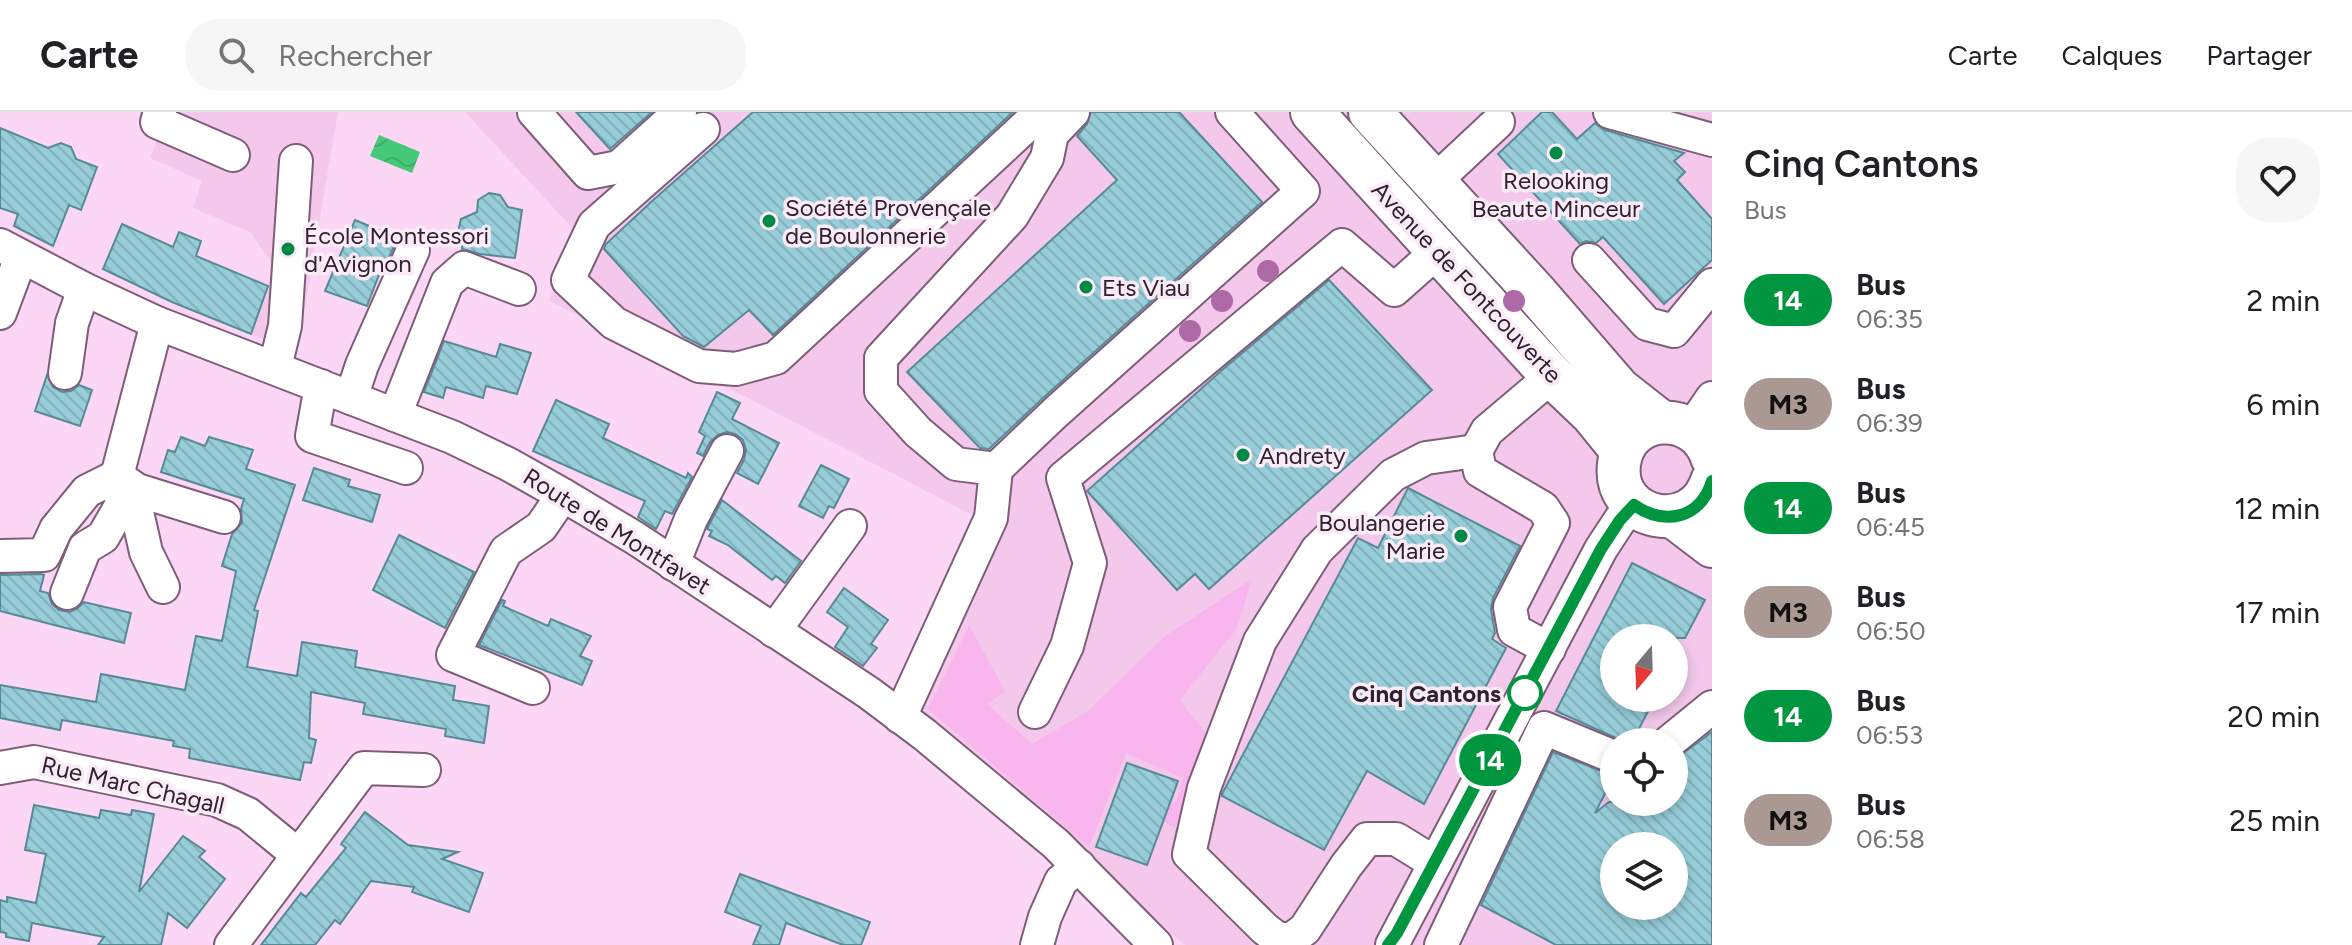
<!DOCTYPE html>
<html lang="fr">
<meta charset="utf-8">
<style>
:root{--surface:#fff;--page:#f6f6f6;--text:#202124;--muted:#757577;--line:#e0e0e0}
body{margin:0;font-family:Figtree,sans-serif;background:var(--page);color:var(--text);height:100vh;display:flex;flex-direction:column;font-size:30px;white-space:nowrap}
*{box-sizing:border-box;margin:0}
p{font-size:26px;color:var(--muted)}
.icon{flex:none;width:44px;height:44px;fill:none;stroke:currentColor;stroke-width:2;stroke-linecap:round;stroke-linejoin:round}
.map{position:relative;flex:1;overflow:hidden}
.side{display:flex;flex-direction:column;background:var(--surface);width:640px}
.side>*{flex:none}
.badge{padding:0 16px;border-radius:26px;font-size:28px;line-height:52px}
.needle{width:52px;rotate:199deg}
.tools{position:absolute;left:1600px;top:512px;display:grid;gap:16px}
.tools a{display:grid;place-items:center;width:88px;height:88px;border-radius:50%;background:var(--surface);box-shadow:0 4px 12px #0003;font-size:40px}
.map>.badge{position:absolute;translate:-50% -50%;box-shadow:0 0 0 4px #fff}
.round{display:grid;place-items:center;flex:none;width:84px;height:84px;border-radius:32px;background:var(--page)}
.head{display:flex;align-items:center;justify-content:space-between;height:136px;padding:0 32px}
h1{font-size:38px;font-weight:600;line-height:60px}
ul{padding:0;list-style:none}
li{display:flex;align-items:center;gap:24px;height:104px;padding:0 32px}
li div{flex:1}
li b{display:block;font-size:30px}
li em{font-style:normal}
li .badge{min-width:88px;font-weight:700;text-align:center}
header{display:flex;align-items:center;gap:48px;box-sizing:border-box;height:112px;padding:0 40px;background:var(--surface);border-bottom:2px solid var(--line)}
header strong{font-size:38px}
nav{display:flex;gap:44px;margin-inline-start:auto;font-size:28px}
.search{width:560px;height:72px;background:var(--page);display:flex;align-items:center;gap:20px;box-sizing:border-box;padding:0 28px;border-radius:32px;color:var(--muted);font-size:30px}
main{display:flex;flex:1;min-height:0}
.map>svg:first-child{display:block}
.built{fill:#f3c8eb;fill-rule:evenodd}
.green{fill:#f9b5ee}
.water{fill:url(#water-waves)}
.building{fill:url(#building-back-hatch);stroke:#568b96;stroke-width:2;fill-rule:evenodd}
.lines{fill:none;stroke-linecap:round;stroke-linejoin:round}
.minor-casing{stroke:#7e5d79;stroke-width:36}
.major-casing{stroke:#7e5d79;stroke-width:46}
.minor{stroke:#fff;stroke-width:32}
.major{stroke:#fff;stroke-width:42}
.tree{fill:#ae6aa6}
.line-casing{stroke:#fff;stroke-width:18}
.line{stroke:#009640;stroke-width:12}
.poi-dot{fill:#008845;stroke:#fbebf8;stroke-width:3}
.stop-dot{fill:#fff;stroke:#009640;stroke-width:4}
.labels{text-anchor:middle;dominant-baseline:central;stroke-width:7;stroke-linejoin:round;paint-order:stroke}
.poi-label{font-size:24px;fill:#2f212d;stroke:#fbebf8;text-anchor:start}
.street-label{font-size:24px;fill:#2f212d;stroke:#fbebf8}
.stop-label{font-size:24px;font-weight:bold;fill:#2f212d;stroke:#fbebf8;text-anchor:end}
</style>
<header>
<strong>Carte</strong>
<div class="search"><svg class="icon" aria-label="search" viewBox="0 0 24 24"><circle cx="10" cy="10" r="6"/><path d="M15 15l6 6"/></svg>Rechercher</div>
<nav><a>Carte</a><a>Calques</a><a>Partager</a></nav>
</header>
<main>
<div class="map">
<svg width="1712" height="833" viewBox="0 0 1712 833">
<defs>
<pattern id="water-waves" width="16" height="10" patternUnits="userSpaceOnUse" patternTransform="scale(2)"><rect width="16" height="10" fill="#45c977"/><path d="M0 5q4-4 8 0t8 0" fill="none" stroke="#3dac67"/></pattern>
<pattern id="building-back-hatch" width="6" height="6" patternUnits="userSpaceOnUse" patternTransform="scale(2)"><rect width="6" height="6" fill="#96cdd9"/><path d="M-1 5l2 2M0 0l6 6M5-1l2 2" fill="none" stroke="#82b0bb"/></pattern>
</defs>
<rect width="100%" height="100%" fill="#fcd6f5"/>
<g class="built">
<polygon points="168,0 338,0 297,241 251,222 268,174 273,153 250,120 193,96 202,69 150,46"/>
<path d="M465,0H1712V833H1185L892,579L976,405L746,285L549,189L575,119ZM1614,526H1674V586H1614ZM1614,630H1674V690H1614ZM1614,734H1674V794H1614Z"/>
</g>
<polygon class="green" points="1252,467 1237,516 1180,588 1208,624 1175,716 1150,702 1146,689 1176,690 1183,666 1126,641 1089,735 928,597 969,513 1005,579 987,592 1032,632 1088,599 1164,525"/>
<polygon class="water" points="379,23 420,40 412,61 370,44"/>
<g class="building">
<polygon points="576,0 652,0 610,37"/>
<polygon points="753,0 1013,0 773,223 749,198 704,235 683,224 604,137 606,132 651,90"/>
<polygon points="1091,0 1179,0 1262,90 1043,286 989,337 980,336 907,260 1117,68 1077,24 1087,12"/>
<polygon points="1542,0 1552,0 1577,27 1595,11 1605,18 1684,41 1674,49 1685,60 1677,68 1712,107 1712,148 1664,192 1603,125 1596,131 1586,129 1580,132 1498,42"/>
<polygon points="0,16 48,36 61,31 71,35 76,47 97,55 81,98 69,93 53,134 14,114 18,102 0,96"/>
<polygon points="489,81 500,83 508,95 522,98 515,146 480,142 462,137 463,125 457,124 461,107 477,100 478,88"/>
<polygon points="355,108 386,121 384,125 396,130 384,156 382,155 367,194 325,179"/>
<polygon points="122,112 173,135 179,120 201,129 196,144 268,174 251,222 172,190 103,157"/>
<polygon points="1329,168 1432,278 1209,477 1195,462 1177,478 1087,379 1221,259"/>
<polygon points="444,229 496,245 500,232 531,241 517,282 486,274 483,286 446,275 443,286 424,280"/>
<polygon points="47,263 53,275 62,280 71,279 79,273 92,278 80,314 35,299"/>
<polygon points="717,280 740,291 732,307 779,331 758,372 737,361 744,348 746,338 743,328 735,322 727,320 718,323 710,330 703,344 697,341 705,324 699,320"/>
<polygon points="556,288 609,312 603,326 686,366 688,361 692,365 672,402 665,399 656,417 638,405 645,389 533,339"/>
<polygon points="181,325 205,334 209,325 253,338 246,357 295,373 254,498 258,499 247,555 297,564 302,530 357,539 355,555 455,574 453,588 489,594 484,631 445,624 446,617 363,602 365,591 311,580 309,626 316,628 311,651 304,650 300,668 189,646 190,637 173,634 174,629 62,608 60,618 0,606 0,573 96,590 101,562 185,578 196,524 222,529 236,459 222,454 232,422 242,411 241,397 244,387 161,360 168,338 175,340"/>
<polygon points="821,353 849,367 834,396 829,394 823,406 799,394"/>
<polygon points="314,356 350,368 348,374 380,383 372,410 303,388"/>
<polygon points="1408,376 1520,434 1493,486 1491,497 1495,521 1492,527 1506,536 1424,692 1367,659 1324,738 1222,684 1222,682 1358,426 1378,436"/>
<polygon points="722,388 801,449 785,471 776,464 772,468 728,433 709,424 712,419 707,417"/>
<polygon points="399,423 474,460 445,516 373,478"/>
<polygon points="1632,451 1705,488 1685,526 1614,526 1614,586 1655,586 1632,630 1625,630 1556,599"/>
<polygon points="41,462 44,463 40,479 48,481 52,492 59,498 70,500 78,496 84,490 131,501 124,531 0,499 0,463"/>
<polygon points="844,476 888,508 871,532 877,536 863,554 835,535 848,515 827,500"/>
<polygon points="502,488 505,489 503,494 548,514 551,507 591,524 580,544 592,549 582,573 479,533"/>
<path d="M1712,620V833H1556L1481,793L1553,640L1614,664L1595,701L1609,690H1674V648ZM1614,734H1674V794H1614Z"/>
<polygon points="1127,651 1178,669 1147,753 1096,735"/>
<polygon points="34,693 99,706 101,698 131,703 132,698 154,702 139,780 183,724 205,739 199,745 225,767 187,816 168,801 161,833 98,833 104,825 32,811 29,829 6,825 6,821 0,820 0,788 7,790 7,785 36,791 46,742 25,738"/>
<polygon points="365,700 408,733 458,740 442,747 483,761 469,800 412,780 414,775 371,769 340,812 335,808 315,833 261,833 301,781 306,785 346,736 341,732"/>
<polygon points="740,762 870,810 861,833 843,833 786,811 779,833 753,833 761,814 725,800"/>
</g>
<g class="lines">
<defs>
<g id="minor">
<polyline points="160,0 157,10 233,43"/>
<polyline points="534,0 588,61 619,55 680,0"/>
<polyline points="1610,0 1712,28"/>
<polyline points="703,17 594,113 568,168 614,211 699,254 736,257 776,246 1041,0"/>
<polyline points="1434,70 1498,10"/>
<polyline points="0,133 84,177 157,211 452,325 508,352 563,383 635,426 869,581 925,623 1056,732 1156,833"/>
<polyline points="1589,148 1647,212 1674,219 1712,173"/>
<polyline points="0,201 21,145"/>
<polyline points="275,255 285,214 296,49"/>
<polyline points="65,261 72,211 84,177"/>
<polyline points="321,274 312,324 406,356"/>
<polyline points="351,286 362,253 413,138"/>
<polyline points="395,303 447,171 464,156 519,177"/>
<polyline points="1691,317 1712,286"/>
<polyline points="996,357 1056,300 1303,79 1232,0"/>
<polyline points="122,392 137,400 146,440 163,475"/>
<polyline points="0,444 44,443 56,417 87,379 117,364 137,378 224,405"/>
<polyline points="673,452 691,407 727,339"/>
<polyline points="67,481 85,436 103,425 122,392 117,364 157,211"/>
<polyline points="774,519 850,414"/>
<polyline points="1549,537 1514,518 1510,495 1553,411 1543,396 1480,359 1476,339 1487,319 1552,264"/>
<polyline points="533,576 453,543 506,439 541,415 563,383"/>
<polyline points="1035,600 1067,534 1090,451 1063,366 1342,133 1394,178 1438,139"/>
<polyline points="900,605 991,406 996,357 956,352 918,320 881,279 881,246 1012,104 1047,46 1052,22 1073,0"/>
<polyline points="1669,630 1712,595"/>
<polyline points="0,656 34,650 217,688 248,702 298,743"/>
<polyline points="1435,751 1396,727 1367,727 1346,754 1305,817 1292,827 1278,827 1265,817 1189,742 1204,676 1260,529 1317,438 1393,363 1426,346 1476,339"/>
<polyline points="231,833 364,656 424,658"/>
<polyline points="1037,833 1045,805 1061,769 1079,754"/>
<polyline points="1392,833 1601,437 1620,408 1634,393"/>
<polyline points="1441,833 1544,616 1614,645"/>
</g>
<g id="major">
<polyline points="1312,0 1552,264 1592,302 1622,339"/>
<polyline points="1370,0 1536,181 1619,277 1661,310"/>
<path d="M1712,345C1696,296 1625,300 1619,352C1612,409 1694,426 1712,369"/>
<polyline points="1674,405 1712,434"/>
</g>
</defs>
<use href="#minor" class="minor-casing"/>
<use href="#major" class="major-casing"/>
<use href="#minor" class="minor"/>
<use href="#major" class="major"/>
</g>
<g class="tree">
<circle cx="1268" cy="159" r="11"/>
<circle cx="1222" cy="189" r="11"/>
<circle cx="1514" cy="189" r="11"/>
<circle cx="1190" cy="219" r="11"/>
</g>
<g class="lines">
<defs>
<path id="line" d="M1388,833L1397,821L1601,437L1620,408L1634,393C1665,414 1700,407 1712,369"/>
</defs>
<use href="#line" class="line-casing"/>
<use href="#line" class="line"/>
</g>
<g class="poi-dot">
<circle cx="1556" cy="41" r="8"/>
<circle cx="769" cy="109" r="8"/>
<circle cx="288" cy="137" r="8"/>
<circle cx="1086" cy="175" r="8"/>
<circle cx="1243" cy="343" r="8"/>
<circle cx="1461" cy="424" r="8"/>
</g>
<circle class="stop-dot" cx="1525" cy="581" r="16"/>
<g class="labels">
<g class="poi-label">
<text x="1556" y="68" text-anchor="middle">Relooking<tspan x="1556" dy="28">Beaute Minceur</tspan></text>
<text x="785" y="95">Société Provençale<tspan x="785" dy="28">de Boulonnerie</tspan></text>
<text x="304" y="123">École Montessori<tspan x="304" dy="28">d'Avignon</tspan></text>
<text x="1102" y="175">Ets Viau</text>
<text x="1259" y="343">Andrety</text>
<text x="1445" y="410" text-anchor="end">Boulangerie<tspan x="1445" dy="28">Marie</tspan></text>
</g>
<g class="street-label">
<text transform="translate(1467 170) rotate(47)">Avenue de Fontcouverte</text>
<text transform="translate(617 419) rotate(32)">Route de Montfavet</text>
<text transform="translate(133 673) rotate(13)">Rue Marc Chagall</text>
</g>
<g class="stop-label">
<text x="1501" y="581">Cinq Cantons</text>
</g>
</g>
</svg>
<div class="tools">
<a><svg class="needle" viewBox="-14 -14 28 28"><path d="M0-13l5 13h-10z" fill="#e53935"/><path d="M0 13l5-13h-10z" fill="#757577"/></svg></a>
<a><svg class="icon" aria-label="locate" viewBox="0 0 24 24"><circle cx="12" cy="12" r="6"/><path d="M12 2v4M12 18v4M2 12h4M18 12h4"/></svg></a>
<a><svg class="icon" aria-label="layers" viewBox="0 0 24 24"><path d="M12 4l9 5-9 5-9-5zM3 14l9 5 9-5"/></svg></a>
</div>
<b class="badge" style="left:1490px;top:648px;background:#009640;color:#fff">14</b>
</div>
<section class="side">
<div class="head"><div><h1>Cinq Cantons</h1><p>Bus</p></div><a class="round"><svg class="icon" aria-label="heart" viewBox="0 0 24 24"><path d="M12 20l-8-8c-3-5 5-10 8-4 3-6 11-1 8 4z"/></svg></a></div>
<ul>
<li><span class="badge" style="background:#009640;color:#fff">14</span><div><b>Bus</b><p>06:35</p></div><em>2 min</em></li>
<li><span class="badge" style="background:#aa9893;color:#111">M3</span><div><b>Bus</b><p>06:39</p></div><em>6 min</em></li>
<li><span class="badge" style="background:#009640;color:#fff">14</span><div><b>Bus</b><p>06:45</p></div><em>12 min</em></li>
<li><span class="badge" style="background:#aa9893;color:#111">M3</span><div><b>Bus</b><p>06:50</p></div><em>17 min</em></li>
<li><span class="badge" style="background:#009640;color:#fff">14</span><div><b>Bus</b><p>06:53</p></div><em>20 min</em></li>
<li><span class="badge" style="background:#aa9893;color:#111">M3</span><div><b>Bus</b><p>06:58</p></div><em>25 min</em></li>
</ul>
</section>
</main>
